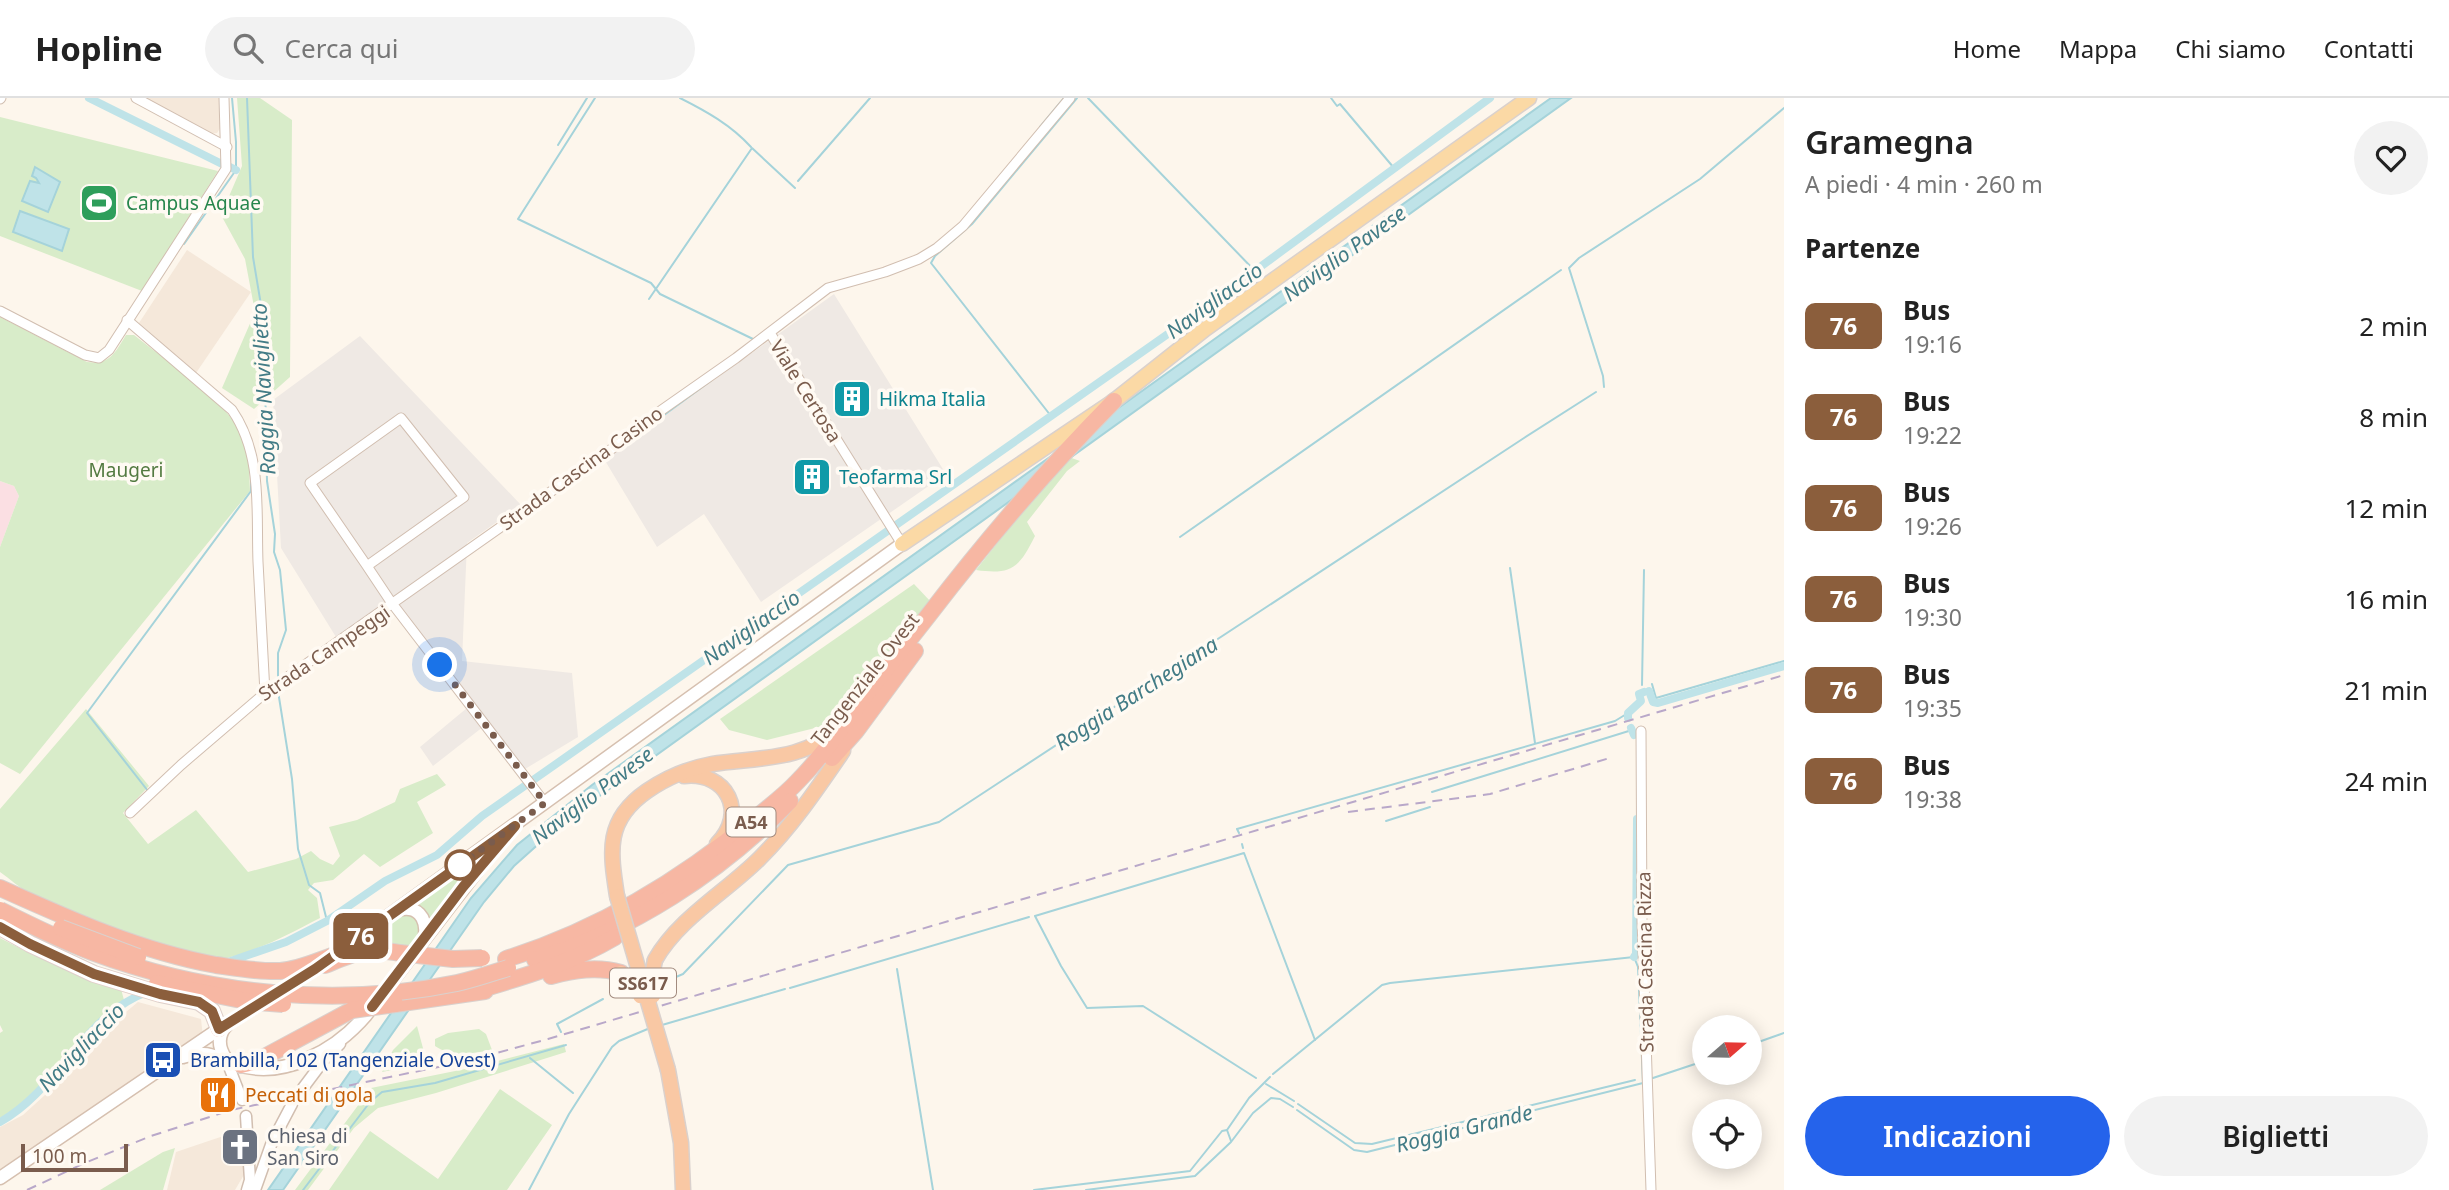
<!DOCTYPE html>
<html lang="it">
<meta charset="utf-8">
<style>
:root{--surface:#fff;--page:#f2f2f2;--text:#222;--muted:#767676;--line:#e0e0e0;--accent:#2563eb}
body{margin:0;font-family:"Noto Sans",sans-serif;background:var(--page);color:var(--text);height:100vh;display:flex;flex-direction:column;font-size:26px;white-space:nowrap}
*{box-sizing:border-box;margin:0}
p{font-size:23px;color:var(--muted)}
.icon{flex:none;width:38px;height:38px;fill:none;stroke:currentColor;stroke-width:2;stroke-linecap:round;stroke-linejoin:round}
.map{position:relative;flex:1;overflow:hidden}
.drawer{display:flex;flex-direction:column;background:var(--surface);width:665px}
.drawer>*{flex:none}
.badge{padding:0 14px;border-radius:10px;font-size:24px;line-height:46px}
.needle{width:46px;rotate:70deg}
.fabs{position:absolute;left:1692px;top:917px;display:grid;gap:14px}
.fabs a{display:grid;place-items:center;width:70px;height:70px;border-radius:50%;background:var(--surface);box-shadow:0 4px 18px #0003;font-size:35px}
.scale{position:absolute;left:21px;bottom:18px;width:107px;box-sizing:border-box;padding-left:7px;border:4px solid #7a5c4d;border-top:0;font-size:19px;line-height:24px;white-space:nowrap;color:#7a5c4d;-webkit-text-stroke:5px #fffaf3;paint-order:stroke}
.you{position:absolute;width:35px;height:35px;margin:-18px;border:5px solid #fff;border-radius:50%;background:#1a73e8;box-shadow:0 0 0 10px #1a73e833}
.map>.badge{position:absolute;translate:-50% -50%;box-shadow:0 0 0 4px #fff}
h2{padding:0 21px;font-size:26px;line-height:63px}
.round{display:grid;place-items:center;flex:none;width:74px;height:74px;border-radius:37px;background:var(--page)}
.headline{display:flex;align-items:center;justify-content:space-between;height:119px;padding:0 21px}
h1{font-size:33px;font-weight:600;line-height:52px}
.action{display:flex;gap:14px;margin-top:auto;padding:14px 21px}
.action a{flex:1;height:80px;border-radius:42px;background:var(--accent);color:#fff;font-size:28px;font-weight:600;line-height:80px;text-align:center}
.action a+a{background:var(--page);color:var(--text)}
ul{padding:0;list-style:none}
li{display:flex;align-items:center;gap:21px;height:91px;padding:0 21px}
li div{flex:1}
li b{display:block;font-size:26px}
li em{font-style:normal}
li .badge{min-width:77px;font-weight:700;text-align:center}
header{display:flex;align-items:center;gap:42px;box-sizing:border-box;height:98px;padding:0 35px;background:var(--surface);border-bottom:2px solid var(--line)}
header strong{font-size:33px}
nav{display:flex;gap:38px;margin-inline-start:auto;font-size:24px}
.search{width:490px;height:63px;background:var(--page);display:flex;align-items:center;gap:18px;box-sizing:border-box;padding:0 24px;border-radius:38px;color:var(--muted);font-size:26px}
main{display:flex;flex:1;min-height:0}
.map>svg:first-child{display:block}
.residential{fill:#f5e8da}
.industrial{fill:#efe9e4}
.medical{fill:#fbdfe3}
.green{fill:#d8ecc9}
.water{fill:#bfe3e8;stroke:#a5d3da;stroke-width:2}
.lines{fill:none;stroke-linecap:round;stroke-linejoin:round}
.stream{stroke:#a5d3da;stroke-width:2}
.canal{stroke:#bfe3e8;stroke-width:8}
.tertiary-tunnel{stroke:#dcd0c4;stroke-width:10;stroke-dasharray:10 5;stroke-linecap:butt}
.minor-casing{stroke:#d1beb0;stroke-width:11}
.tertiary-casing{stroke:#d1beb0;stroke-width:13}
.secondary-casing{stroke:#d6c0b0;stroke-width:15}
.primary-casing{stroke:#dad1cd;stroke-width:17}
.trunk-casing{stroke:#dad1cd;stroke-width:17}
.motorway-casing{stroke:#dad1cd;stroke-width:18}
.minor{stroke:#fff;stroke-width:9}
.tertiary{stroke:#fff;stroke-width:10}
.secondary{stroke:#fff;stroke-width:12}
.primary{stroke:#fbd9a5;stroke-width:14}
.trunk{stroke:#f9c8a4;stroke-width:14}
.motorway{stroke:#f7b7a3;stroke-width:16}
.rail{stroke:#b9a8c9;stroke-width:2;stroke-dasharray:10 7;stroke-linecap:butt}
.trunk-bridge-casing{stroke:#dad1cd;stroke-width:17;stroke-linecap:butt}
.motorway-bridge-casing{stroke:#dad1cd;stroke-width:18;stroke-linecap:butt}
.trunk-bridge{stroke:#f9c8a4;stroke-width:14}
.motorway-bridge{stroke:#f7b7a3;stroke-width:16}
.line-casing{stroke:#fff;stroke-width:16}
.line{stroke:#8b5e3c;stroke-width:10}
.walk{stroke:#7a5c4d;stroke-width:7;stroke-dasharray:0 12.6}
.stop-dot{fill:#fff;stroke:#8b5e3c;stroke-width:3.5}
.labels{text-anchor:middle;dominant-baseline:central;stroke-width:7;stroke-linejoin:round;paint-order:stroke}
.shield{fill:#fffaf3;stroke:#a28b7f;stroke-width:2}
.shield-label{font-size:18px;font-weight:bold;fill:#7a5c4d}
.leisure-label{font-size:19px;fill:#27864d;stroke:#fffaf3;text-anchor:start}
.street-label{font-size:19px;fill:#7a5c4d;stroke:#fffaf3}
.culture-label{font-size:19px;fill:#0d838f;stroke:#fffaf3;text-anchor:start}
.park-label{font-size:19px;fill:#537a41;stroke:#fffaf3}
.transit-label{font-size:19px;fill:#164399;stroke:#fffaf3;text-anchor:start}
.food-label{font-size:19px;fill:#c56008;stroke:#fffaf3;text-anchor:start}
.worship-label{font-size:19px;fill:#5b616d;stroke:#fffaf3;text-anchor:start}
.water-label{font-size:21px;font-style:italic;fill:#437c86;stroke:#fffaf3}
</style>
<header>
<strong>Hopline</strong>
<div class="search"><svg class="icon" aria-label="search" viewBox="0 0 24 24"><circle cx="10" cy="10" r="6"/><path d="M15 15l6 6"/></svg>Cerca qui</div>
<nav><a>Home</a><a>Mappa</a><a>Chi siamo</a><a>Contatti</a></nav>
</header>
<main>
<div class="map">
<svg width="1784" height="1092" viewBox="0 0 1784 1092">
<rect width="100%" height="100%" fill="#fdf6ec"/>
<g class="residential">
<polygon points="142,0 220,0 221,29 217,35 208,36"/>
<polygon points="187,152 251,194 196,275 139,225"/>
<polygon points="138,904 201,921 203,939 0,1071 0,1029 23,1017 56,987 90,944"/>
<polygon points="244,1031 245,1075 235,1092 167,1092 176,1054"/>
</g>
<g class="industrial">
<polygon points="834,196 946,376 761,504 704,416 657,449 604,361"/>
<polygon points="360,238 521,407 467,445 462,563 572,575 578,639 525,671 488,625 433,668 420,649 473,605 393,499 336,539 281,450 273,302"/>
</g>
<polygon class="medical" points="0,383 14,388 19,398 0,449"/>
<g class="green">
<polygon points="237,0 260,0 292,22 290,279 254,311 222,290 255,214 245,161 221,117 242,68"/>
<polygon points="0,19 218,73 142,193 0,138"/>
<path d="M0,219L87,264C110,267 115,255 126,237H134C165,262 224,301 241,335C250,352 249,373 250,393L20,676L0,665V449L19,398L14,388L0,383Z"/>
<path d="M1066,358L1080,363L1067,373L1027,424L1035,438C1019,470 1012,477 976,472Z"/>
<polygon points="914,486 931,504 831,626 767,642 729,632 720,621"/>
<path d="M86,611L149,688L123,715L148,746L196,712L248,774L296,761L311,753L320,761L333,767L340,758L329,729L357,722L395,704L400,691L437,676L446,687L417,704L433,735L380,769L364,756L333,782L314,785L308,792L317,800L320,820C291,835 260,852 227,860C195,867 61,814 30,796C20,790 10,781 0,774V711Z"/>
<polygon points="451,778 458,779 462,785 431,823 426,814 413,805"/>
<polygon points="399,817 412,817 419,823 420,839 410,853 353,850"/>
<path d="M0,840L33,857L121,891L124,902C82,927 59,973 23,1005C17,1010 8,1015 0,1020V935L3,933L0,927Z"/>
<polygon points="417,928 427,965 382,974 393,952"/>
<path d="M479,931L486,936L492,952C472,955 453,960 435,948V941L448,935Z"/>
<polygon points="564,946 566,954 436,995 378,1010 354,1030 308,1092 295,1092 371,990 470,970"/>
<polygon points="500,991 552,1027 507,1092 329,1092 370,1033 438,1081"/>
<polygon points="175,1050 163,1092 100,1092 163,1054"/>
</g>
<g class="water">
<polygon points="1551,0 1571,0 562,725 514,768 484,804 283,1092 268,1092 471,800 517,747 592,687"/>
<polygon points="35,69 60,84 48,114 22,103 30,83 39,85 36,80 32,78"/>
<polygon points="20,113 69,131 62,153 13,134"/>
</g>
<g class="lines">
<g class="stream">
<polyline points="247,0 253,159 264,225 267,383 275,436 274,454 280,472 286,532 278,555 278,580"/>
<polyline points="595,0 518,121 651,185 660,196 753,241"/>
<path d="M680,0C706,13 731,27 751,49"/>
<polyline points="1088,0 1255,173"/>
<polyline points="1331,0 1337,8 1340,6 1394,70"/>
<polyline points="1040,29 1064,0"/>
<polyline points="558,47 587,0"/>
<polyline points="798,83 870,0"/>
<polyline points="184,146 236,72 236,44 232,0"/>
<polyline points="649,201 752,50 795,90"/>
<polyline points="1604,289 1603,278 1569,170 1579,160 1700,81 1784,10"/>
<polyline points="1051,318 931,165 935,158 972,126 1077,0"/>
<polyline points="660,320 712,282"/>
<polyline points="1180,439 1561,172"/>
<polyline points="1510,470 1535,645"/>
<polyline points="1652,586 1656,600 1784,563"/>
<polyline points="1642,587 1644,472"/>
<polyline points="278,593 292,681 298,751 309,787 320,795 327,823"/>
<polyline points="148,693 87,615 251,393 251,381"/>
<polyline points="1432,694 1632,632"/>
<polyline points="1386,723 1430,709"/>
<polyline points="1239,735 1237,731 1615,623 1628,615"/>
<polyline points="1242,746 1243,750"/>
<polyline points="897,871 933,1092"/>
<polyline points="676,879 683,876 788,767 939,724 1524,340 1596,294"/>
<polyline points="790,890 1029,819"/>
<polyline points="662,927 785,891"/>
<polyline points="561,934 557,926 603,901"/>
<polyline points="1750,947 1784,935"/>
<polyline points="530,960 573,995"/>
<polyline points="1273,976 1382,887 1390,885 1634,859 1638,869 1643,985 1367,1054 1354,1052 1297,1012"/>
<polyline points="1256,980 1143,908 1087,910 1061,868 1035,818 1244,755 1315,942"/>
<polyline points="1653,980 1704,963"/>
<polyline points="1266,986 1294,1003"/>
<polyline points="1298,1006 1355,1045 1372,1046 1635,982"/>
<polyline points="1231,1043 1227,1032 1249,1000 1270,979"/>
<polyline points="303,1092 370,1004 382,994 435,985 566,947"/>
<polyline points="529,1092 569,1016 612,949 619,943 650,930"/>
<polyline points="1034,1092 1190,1073 1222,1033 1227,1032"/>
<polyline points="1086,1092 1195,1078 1231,1044 1253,1015 1271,1000 1280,1001 1293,1009"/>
</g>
<g class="canal">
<polyline points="89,0 222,66"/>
<polyline points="230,69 236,72"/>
<polyline points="1649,593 1653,604 1658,605 1784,568"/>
<polyline points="1628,620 1628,615 1641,603 1639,596 1644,594"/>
<polyline points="1631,630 1634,637"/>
<polyline points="1634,859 1636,856 1637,721"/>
<polyline points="225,865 286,844 327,823 385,783 437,757 482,718 1192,219 1490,0"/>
<path d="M0,1024C58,992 84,917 147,894"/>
</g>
<polyline class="tertiary-tunnel" points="292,1006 303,990"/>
<defs>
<g id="minor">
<polyline points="136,0 227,49"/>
<polyline points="0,1 1,0"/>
<polyline points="0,213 85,257 99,260 109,252 226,71 224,0"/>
<path d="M127,222L232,312C263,357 256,412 258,464C260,508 263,551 265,595"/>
<polyline points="770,235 902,446"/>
<polyline points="367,468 310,385 401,320 464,399 367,468 391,504 545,705"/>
<polyline points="1641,633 1642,823 1651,1092"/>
<polyline points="130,715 181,667 265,595 654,321 656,316 736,260 828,190 885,174 919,161 937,150 963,128 1070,0"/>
</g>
<g id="tertiary">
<polyline points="226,961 242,1002"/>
<polyline points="303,990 324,962 340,946"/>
<polyline points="246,1018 250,1082 247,1092"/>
<polyline points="255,1092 272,1044 292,1006"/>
</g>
<g id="secondary">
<path d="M398,812C417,807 427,819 425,838"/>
<path d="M183,959C203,951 217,959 235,966C283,983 336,952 366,917L498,746"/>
<path d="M226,961C218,949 217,937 227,927"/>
<polyline points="0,1080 219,931 315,871 902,446"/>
</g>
<polyline id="primary" points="902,446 1114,303 1205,231 1529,0"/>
<g id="trunk">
<path d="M684,678C727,673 748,715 717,746"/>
<path d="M617,798C610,753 605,722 647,693C666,680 690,670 712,666C756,659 805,664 838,629"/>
<path d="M655,862C679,820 726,794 760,760C792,728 817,691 843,653"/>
<polyline points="668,972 681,1045 683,1092"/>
</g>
<g id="motorway">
<polyline points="832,660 856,633 915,553"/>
<path d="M0,790C71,822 140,853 216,867C237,870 259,874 280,873C298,872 315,864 332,858"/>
<polyline points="0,829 30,846 94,876 160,896 199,904 212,913 219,931"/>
<path d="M506,861C599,832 683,781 757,719C770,708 785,697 797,684C821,660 839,633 859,606C882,575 907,545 931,514C988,440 1049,369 1114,303"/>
<path d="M535,862C631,833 721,774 790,703"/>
<path d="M325,867C357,854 365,849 400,855"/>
<path d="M551,878C574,872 597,868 621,875"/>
<path d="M475,893C523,879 571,865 615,839"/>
<polyline points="395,906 485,893"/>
<polyline points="241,967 257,963 352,912"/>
</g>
</defs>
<use href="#minor" class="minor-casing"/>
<use href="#tertiary" class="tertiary-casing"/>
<use href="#secondary" class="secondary-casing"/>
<use href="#primary" class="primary-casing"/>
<use href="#trunk" class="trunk-casing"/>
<use href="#motorway" class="motorway-casing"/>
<use href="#minor" class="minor"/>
<use href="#tertiary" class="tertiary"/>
<use href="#secondary" class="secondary"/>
<use href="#primary" class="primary"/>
<use href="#trunk" class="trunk"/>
<use href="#motorway" class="motorway"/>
<g class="rail">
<polyline points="1348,714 1490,696 1613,659"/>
<polyline points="27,1092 87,1064 151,1038 231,1012 467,963 548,941 1784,577"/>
</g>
<defs>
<g id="trunk-bridge">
<polyline points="617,798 668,972"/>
<polyline points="621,875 637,888 640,898"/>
<polyline points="653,898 651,882 655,862"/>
</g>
<g id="motorway-bridge">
<path d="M0,812C30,827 60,842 92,854C207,897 337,910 457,885C475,881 492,875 508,870"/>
<polyline points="61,830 138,859"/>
<polyline points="400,855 453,861 482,860"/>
<polyline points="157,885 246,903 283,906"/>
<polyline points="352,912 395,906"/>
</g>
</defs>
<use href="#trunk-bridge" class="trunk-bridge-casing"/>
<use href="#motorway-bridge" class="motorway-bridge-casing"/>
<use href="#trunk-bridge" class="trunk-bridge"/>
<use href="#motorway-bridge" class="motorway-bridge"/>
</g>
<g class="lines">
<defs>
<polyline id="line" points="0,829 30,846 94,876 160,896 199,904 212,913 219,931 315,871 515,728 463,789 372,909"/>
</defs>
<use href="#line" class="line-casing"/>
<use href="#line" class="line"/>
<polyline class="walk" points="440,567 545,705 460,767"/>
</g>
<defs>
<symbol id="stadium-square" viewBox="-11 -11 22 22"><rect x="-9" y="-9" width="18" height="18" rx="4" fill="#2e9e5b" stroke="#fffaf3"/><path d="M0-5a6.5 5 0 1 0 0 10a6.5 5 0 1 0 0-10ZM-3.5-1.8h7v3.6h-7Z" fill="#fff"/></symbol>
<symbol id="building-square" viewBox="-11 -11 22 22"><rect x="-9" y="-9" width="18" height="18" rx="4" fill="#0f9aa8" stroke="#fffaf3"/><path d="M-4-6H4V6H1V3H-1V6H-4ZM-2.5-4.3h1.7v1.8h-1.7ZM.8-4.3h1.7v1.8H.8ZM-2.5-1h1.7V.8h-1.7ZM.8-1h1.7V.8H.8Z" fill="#fff"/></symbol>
<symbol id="bus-square" viewBox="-11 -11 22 22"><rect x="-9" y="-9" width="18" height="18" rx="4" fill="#1a4fb4" stroke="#fffaf3"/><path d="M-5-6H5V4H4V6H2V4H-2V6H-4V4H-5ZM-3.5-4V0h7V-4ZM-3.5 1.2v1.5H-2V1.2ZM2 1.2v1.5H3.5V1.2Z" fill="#fff"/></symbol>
<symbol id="restaurant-square" viewBox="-11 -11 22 22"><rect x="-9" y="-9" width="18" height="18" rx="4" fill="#e8710a" stroke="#fffaf3"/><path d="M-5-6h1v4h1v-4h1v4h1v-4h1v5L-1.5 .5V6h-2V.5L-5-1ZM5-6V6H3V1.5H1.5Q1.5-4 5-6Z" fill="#fff"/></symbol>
<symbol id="church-square" viewBox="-11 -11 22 22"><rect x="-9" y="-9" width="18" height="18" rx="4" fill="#6b7280" stroke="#fffaf3"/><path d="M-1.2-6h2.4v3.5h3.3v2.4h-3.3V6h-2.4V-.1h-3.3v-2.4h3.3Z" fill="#fff"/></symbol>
</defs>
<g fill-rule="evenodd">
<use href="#stadium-square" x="77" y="83" width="44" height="44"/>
<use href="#building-square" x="830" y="279" width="44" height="44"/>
<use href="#building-square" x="790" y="357" width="44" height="44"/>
<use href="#bus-square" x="141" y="940" width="44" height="44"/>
<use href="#restaurant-square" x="196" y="975" width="44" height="44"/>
<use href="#church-square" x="218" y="1027" width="44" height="44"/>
</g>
<circle class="stop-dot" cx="460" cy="767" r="14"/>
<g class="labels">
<g class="shield">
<rect x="726.5" y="709.5" width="49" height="29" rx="5"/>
<rect x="610" y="870.5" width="66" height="29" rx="5"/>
</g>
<g class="shield-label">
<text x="751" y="724">A54</text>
<text x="643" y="885">SS617</text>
</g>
<g class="leisure-label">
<text x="126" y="105">Campus Aquae</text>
</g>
<g class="street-label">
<text transform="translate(806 293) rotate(58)">Viale Certosa</text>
<text transform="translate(581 370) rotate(-36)">Strada Cascina Casino</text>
<text transform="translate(324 555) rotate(-34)">Strada Campeggi</text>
<text transform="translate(865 581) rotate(-52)">Tangenziale Ovest</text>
<text transform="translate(1645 864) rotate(-91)">Strada Cascina Rizza</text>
</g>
<g class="culture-label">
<text x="879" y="301">Hikma Italia</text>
<text x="839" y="379">Teofarma Srl</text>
</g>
<g class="park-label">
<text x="126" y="372">Maugeri</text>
</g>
<g class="transit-label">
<text x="190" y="962">Brambilla, 102 (Tangenziale Ovest)</text>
</g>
<g class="food-label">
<text x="245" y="997">Peccati di gola</text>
</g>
<g class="worship-label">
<text x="267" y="1038">Chiesa di<tspan x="267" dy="22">San Siro</tspan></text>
</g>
<g class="water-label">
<text transform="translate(1344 155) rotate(-36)">Naviglio Pavese</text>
<text transform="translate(1214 202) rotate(-36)">Navigliaccio</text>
<text transform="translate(263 291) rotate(-93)">Roggia Naviglietto</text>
<text transform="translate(751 529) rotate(-35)">Navigliaccio</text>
<text transform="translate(1136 595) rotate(-33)">Roggia Barchegiana</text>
<text transform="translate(592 697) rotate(-37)">Naviglio Pavese</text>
<text transform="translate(81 949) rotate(-46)">Navigliaccio</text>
<text transform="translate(1464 1030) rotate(-14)">Roggia Grande</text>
</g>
</g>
</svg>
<div class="fabs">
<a><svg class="needle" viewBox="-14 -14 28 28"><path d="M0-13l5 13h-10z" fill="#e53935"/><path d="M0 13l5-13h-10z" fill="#767676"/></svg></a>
<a><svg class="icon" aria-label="locate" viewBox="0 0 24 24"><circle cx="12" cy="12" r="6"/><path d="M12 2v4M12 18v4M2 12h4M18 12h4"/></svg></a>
</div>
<div class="scale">100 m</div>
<div class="you" style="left:440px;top:567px"></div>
<b class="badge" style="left:361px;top:838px;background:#8b5e3c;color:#fff">76</b>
</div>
<section class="drawer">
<div class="headline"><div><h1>Gramegna</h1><p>A piedi · 4 min · 260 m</p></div><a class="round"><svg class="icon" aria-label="heart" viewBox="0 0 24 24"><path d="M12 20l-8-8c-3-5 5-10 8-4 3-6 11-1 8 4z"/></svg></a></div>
<h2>Partenze</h2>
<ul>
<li><span class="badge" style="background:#8b5e3c;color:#fff">76</span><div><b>Bus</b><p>19:16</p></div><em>2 min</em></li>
<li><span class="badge" style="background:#8b5e3c;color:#fff">76</span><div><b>Bus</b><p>19:22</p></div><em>8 min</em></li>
<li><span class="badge" style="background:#8b5e3c;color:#fff">76</span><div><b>Bus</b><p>19:26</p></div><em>12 min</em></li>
<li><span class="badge" style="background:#8b5e3c;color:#fff">76</span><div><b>Bus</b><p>19:30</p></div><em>16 min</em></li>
<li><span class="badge" style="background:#8b5e3c;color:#fff">76</span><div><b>Bus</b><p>19:35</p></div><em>21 min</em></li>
<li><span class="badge" style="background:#8b5e3c;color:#fff">76</span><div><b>Bus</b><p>19:38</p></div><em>24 min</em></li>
</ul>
<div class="action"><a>Indicazioni</a><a>Biglietti</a></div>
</section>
</main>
